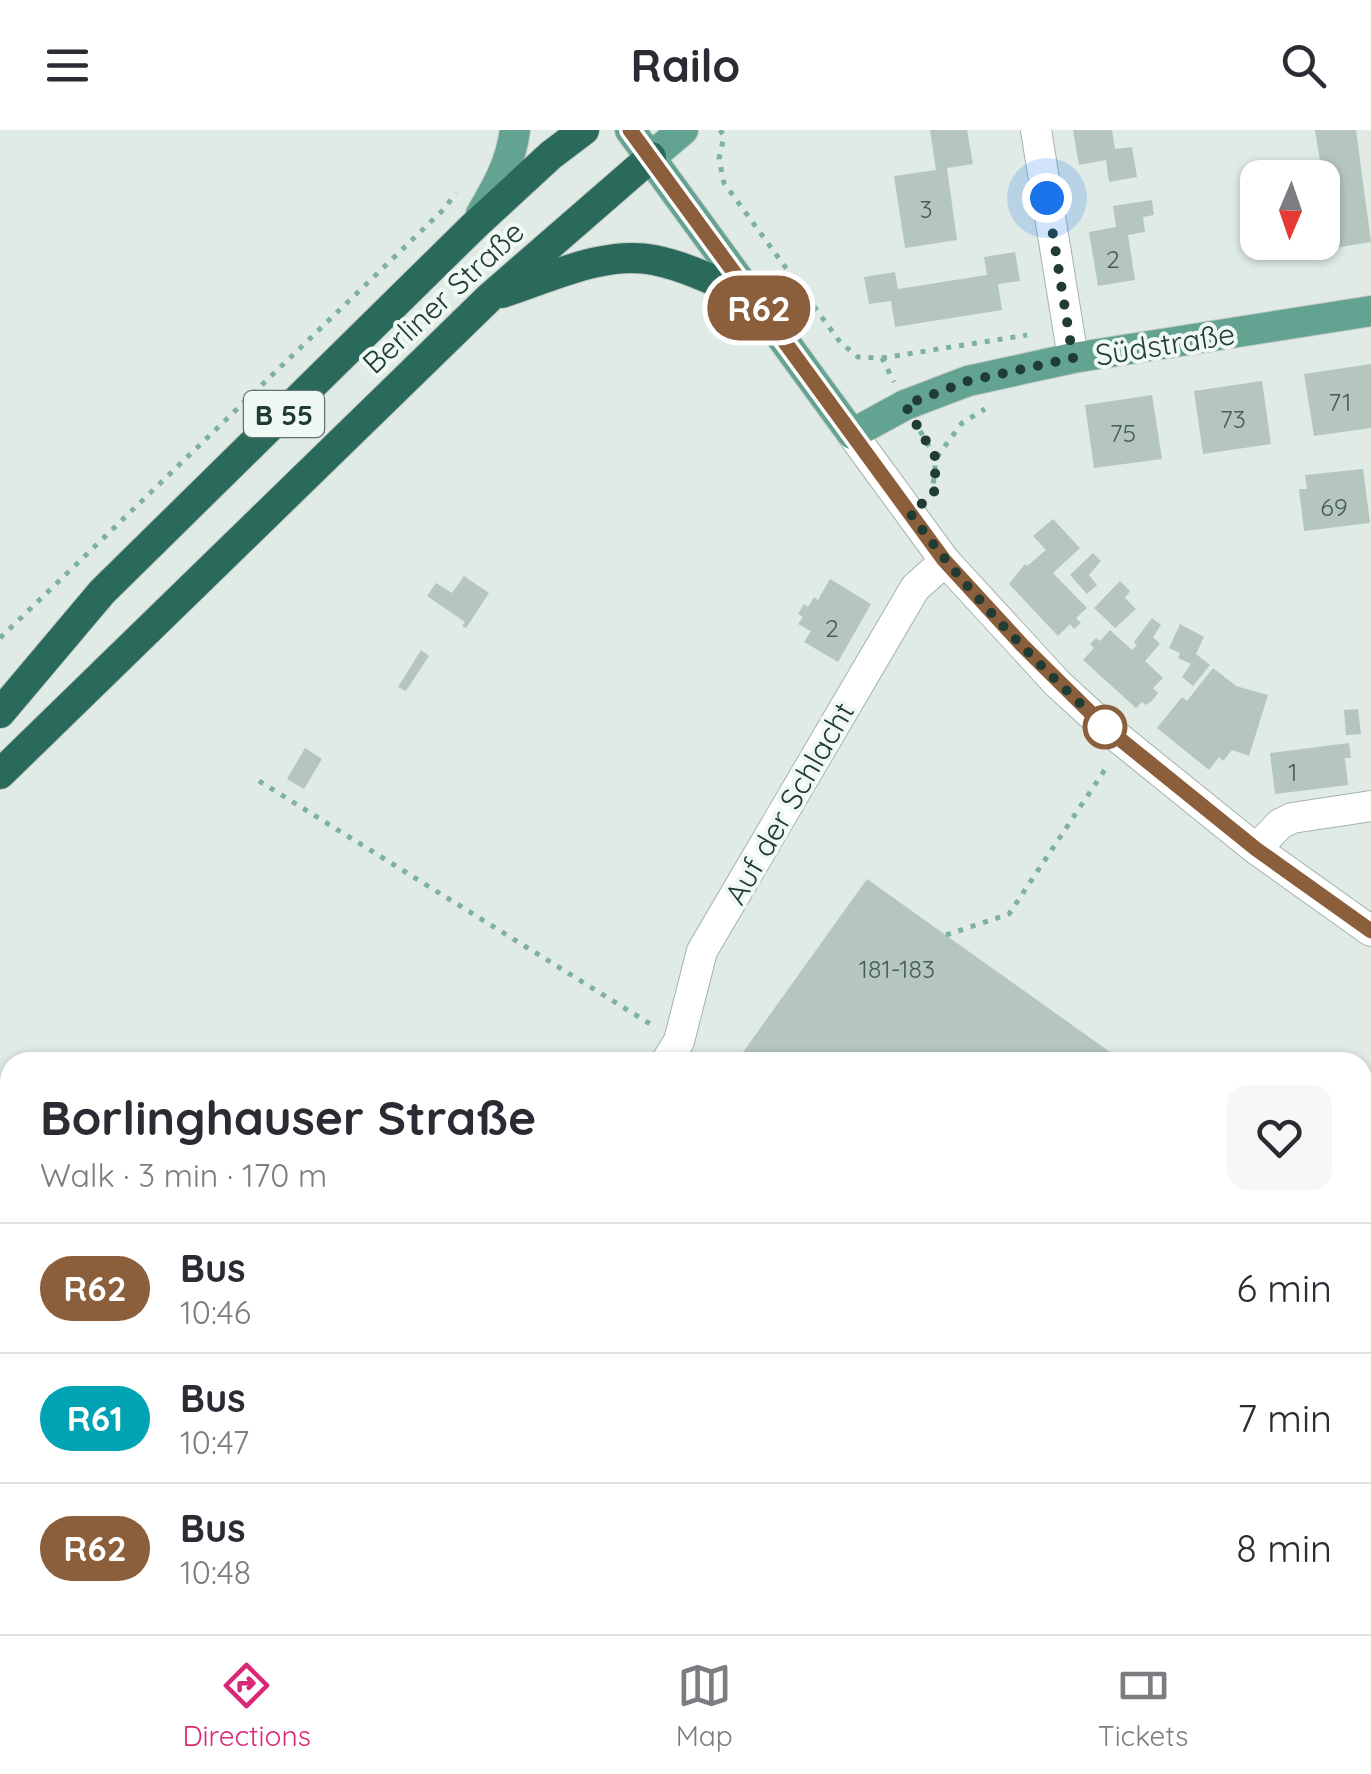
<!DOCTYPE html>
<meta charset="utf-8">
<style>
:root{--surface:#fff;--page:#f7f7f7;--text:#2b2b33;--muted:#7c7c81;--line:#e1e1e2;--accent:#db2777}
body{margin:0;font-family:Quicksand,sans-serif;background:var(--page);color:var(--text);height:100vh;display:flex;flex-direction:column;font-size:38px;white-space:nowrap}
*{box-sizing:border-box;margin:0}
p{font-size:32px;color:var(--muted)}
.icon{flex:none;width:55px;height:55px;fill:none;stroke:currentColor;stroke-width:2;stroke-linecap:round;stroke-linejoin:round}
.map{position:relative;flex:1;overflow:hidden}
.details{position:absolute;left:0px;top:922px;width:1372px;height:582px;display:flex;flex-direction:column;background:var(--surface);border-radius:30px 30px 0 0;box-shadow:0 2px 8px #0004}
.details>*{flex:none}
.badge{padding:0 20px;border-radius:32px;font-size:35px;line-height:65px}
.needle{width:65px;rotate:182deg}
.tools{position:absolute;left:1240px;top:30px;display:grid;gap:20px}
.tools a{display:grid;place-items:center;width:100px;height:100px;border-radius:20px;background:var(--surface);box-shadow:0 2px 8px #0004;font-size:50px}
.you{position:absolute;width:50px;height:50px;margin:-25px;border:8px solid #fff;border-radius:50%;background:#1a73e8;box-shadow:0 0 0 15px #1a73e833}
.map>.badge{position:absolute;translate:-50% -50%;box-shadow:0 0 0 5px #fff}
.round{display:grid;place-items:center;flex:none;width:105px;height:105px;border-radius:20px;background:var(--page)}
.headline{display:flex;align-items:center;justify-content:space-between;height:170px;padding:0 40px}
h1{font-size:48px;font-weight:700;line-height:75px}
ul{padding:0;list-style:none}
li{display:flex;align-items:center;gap:30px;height:130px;padding:0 40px;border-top:2px solid var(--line)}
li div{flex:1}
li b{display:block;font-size:38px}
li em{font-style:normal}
li .badge{min-width:110px;font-weight:700;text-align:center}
header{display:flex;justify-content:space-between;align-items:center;height:130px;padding:0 40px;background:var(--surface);font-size:45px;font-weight:700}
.tabs{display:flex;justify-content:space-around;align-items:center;height:140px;border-top:2px solid var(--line);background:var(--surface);font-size:28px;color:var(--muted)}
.tabs a{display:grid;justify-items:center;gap:5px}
.tabs .current{color:var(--accent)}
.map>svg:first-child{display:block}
.green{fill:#b7dec1}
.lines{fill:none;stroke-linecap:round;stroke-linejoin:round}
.stream{stroke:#84c9d4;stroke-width:9}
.building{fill:#b5c6bf}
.minor-casing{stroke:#a3b3ad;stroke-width:32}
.major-casing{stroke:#c1c8c6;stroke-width:32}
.highway-casing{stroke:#c1c8c6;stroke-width:32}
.path{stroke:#7eb1a0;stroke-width:5;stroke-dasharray:5 8;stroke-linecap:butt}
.minor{stroke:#fff;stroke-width:30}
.major{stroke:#62a391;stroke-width:30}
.highway{stroke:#2a6a5b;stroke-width:30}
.line-casing{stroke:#fff;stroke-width:22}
.line{stroke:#8b5e3c;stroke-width:15}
.walk{stroke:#203c34;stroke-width:10;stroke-dasharray:0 18}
.stop-dot{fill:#fff;stroke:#8b5e3c;stroke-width:5}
.labels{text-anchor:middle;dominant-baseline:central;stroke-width:8;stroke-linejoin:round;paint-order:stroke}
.number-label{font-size:25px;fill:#455e57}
.shield{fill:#f0f8f4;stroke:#5e746e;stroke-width:2.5}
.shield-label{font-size:28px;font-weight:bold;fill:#203c34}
.street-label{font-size:30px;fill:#203c34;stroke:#f0f8f4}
</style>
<header><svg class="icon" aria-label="menu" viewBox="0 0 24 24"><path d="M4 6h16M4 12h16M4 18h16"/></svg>Railo<svg class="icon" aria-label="search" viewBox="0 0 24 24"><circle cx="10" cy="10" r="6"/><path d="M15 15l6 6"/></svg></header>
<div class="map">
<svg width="1371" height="1504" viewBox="0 0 1371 1504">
<rect width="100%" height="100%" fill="#e0ebe6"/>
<g class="green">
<polygon points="10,1170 10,1348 0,1341 0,1185"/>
<polygon points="1371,1460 1371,1504 1056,1504 1120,1495 1362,1495 1363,1461"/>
<polygon points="227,1495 870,1495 871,1504 240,1504"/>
</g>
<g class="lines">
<g class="stream">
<polyline points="0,1369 10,1376"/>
<polyline points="188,1495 201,1504"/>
</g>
</g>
<g class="building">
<polygon points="930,0 967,0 973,34 947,38 957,110 905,118 894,46 936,40"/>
<polygon points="1073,0 1112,0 1115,19 1132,17 1137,47 1109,52 1106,30 1079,35"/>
<polygon points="1315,0 1356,0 1371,112 1334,118"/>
<polygon points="1152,70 1154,85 1143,87 1145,102 1128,105 1135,150 1098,156 1089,102 1116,97 1113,76"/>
<polygon points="1015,122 1020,151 998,154 1002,180 895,197 891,171 869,174 864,147 895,142 898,159 987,145 984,127"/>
<polygon points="1371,234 1371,298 1314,306 1304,244"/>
<polygon points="1262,251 1271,314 1203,324 1194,261"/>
<polygon points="1152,265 1162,329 1094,338 1085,275"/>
<polygon points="1363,339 1370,393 1304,401 1299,359 1307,359 1305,345"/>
<polygon points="1053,389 1080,418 1053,443 1087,478 1076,488 1081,493 1074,499 1070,494 1058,506 1009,454 1025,434 1027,436 1046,420 1033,406"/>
<polygon points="1093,423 1101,431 1089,445 1097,455 1087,464 1070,445"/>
<polygon points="464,446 489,463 466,498 462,496 465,492 427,466 436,453 452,463"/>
<polygon points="830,449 871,474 838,532 804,512 811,501 798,494 803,487 798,484 804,474 808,477 814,467 818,470"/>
<polygon points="1120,451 1130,461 1125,468 1136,479 1115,498 1094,478"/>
<polygon points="1152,488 1161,495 1153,507 1160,514 1145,531 1163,548 1153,558 1158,563 1152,571 1146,575 1142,572 1136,578 1083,530 1094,518 1090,514 1096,508 1100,511 1110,500 1132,520 1137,515 1134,512"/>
<polygon points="1180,494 1204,507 1196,524 1210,535 1193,556 1182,547 1191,534 1178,528 1180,523 1169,518"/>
<polygon points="421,520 429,526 406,561 398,557"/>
<polygon points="1213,538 1236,556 1268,565 1249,626 1232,620 1223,631 1219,627 1209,640 1157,598 1182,567 1187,571"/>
<polygon points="1358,579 1361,604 1346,605 1344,580"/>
<polygon points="1349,613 1351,628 1345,628 1348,655 1275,664 1270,623"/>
<polygon points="305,618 322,629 304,659 287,649"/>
<polygon points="867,749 1037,870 1124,932 736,932"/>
<polygon points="1371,1036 1371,1093 1362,1104 1362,1048"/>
</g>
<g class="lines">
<defs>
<g id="minor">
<polyline points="1036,0 1073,228"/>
<polyline points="852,304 945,431 1058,554 1105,597 1256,719 1371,801"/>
<polyline points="1256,719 1280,694 1292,688 1371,676"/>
<polyline points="666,932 679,911 702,821 915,458 945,431"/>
</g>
<g id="major">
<polyline points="630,0 852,304 905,275 968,251 1073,228 1371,181"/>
<polyline points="651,27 683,0"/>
<path d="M481,84C497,57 511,32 515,0"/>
</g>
<g id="highway">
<path d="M502,163C549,148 605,120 654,130C688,137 719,153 750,167"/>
<polyline points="0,583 102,462 474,96 551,25 584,0"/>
<polyline points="0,644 490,167 651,27"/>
</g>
</defs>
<use href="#minor" class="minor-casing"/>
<use href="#major" class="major-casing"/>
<use href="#highway" class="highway-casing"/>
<g class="path">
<polyline points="720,0 724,6 719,29 724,53 840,212 858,227 882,228 894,252"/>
<polyline points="882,228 1027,205"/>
<polyline points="920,301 936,328 932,365"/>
<polyline points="937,327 962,293 985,279"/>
<polyline points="0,508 444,79 456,63"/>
<polyline points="259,651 655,897"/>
<polyline points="946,805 1009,784 1108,635"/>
<polyline points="0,1410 10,1417"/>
<polyline points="128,1495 141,1504"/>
<polyline points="336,1495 348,1504"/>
<polyline points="671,1495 684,1504"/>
<polyline points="295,1504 301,1495"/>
</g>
<use href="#minor" class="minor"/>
<use href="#major" class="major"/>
<use href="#highway" class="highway"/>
</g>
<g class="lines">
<defs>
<polyline id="line" points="630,0 944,430 1022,515 1105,597 1256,719 1371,801"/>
</defs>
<use href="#line" class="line-casing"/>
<use href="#line" class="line"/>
<path class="walk" d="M1047,68L1073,228L968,251L905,275L936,328L934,364L910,383C966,461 1035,532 1105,597"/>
</g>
<circle class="stop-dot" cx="1105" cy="597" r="20"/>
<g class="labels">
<g class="number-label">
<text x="926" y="78">3</text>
<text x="1113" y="128">2</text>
<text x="1340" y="271">71</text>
<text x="1233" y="288">73</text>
<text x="1123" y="302">75</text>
<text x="1334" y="376">69</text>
<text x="832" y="497">2</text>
<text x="1293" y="641">1</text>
<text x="897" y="838">181-183</text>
</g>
<rect class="shield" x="244" y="261" width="80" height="46" rx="8"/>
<g class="shield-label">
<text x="284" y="284">B 55</text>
</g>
<g class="street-label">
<text transform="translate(443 167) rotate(-43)">Berliner Straße</text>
<text transform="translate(1165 214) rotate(-9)">Südstraße</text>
<text transform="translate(789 673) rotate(-60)">Auf der Schlacht</text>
</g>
</g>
</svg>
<div class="tools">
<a><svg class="needle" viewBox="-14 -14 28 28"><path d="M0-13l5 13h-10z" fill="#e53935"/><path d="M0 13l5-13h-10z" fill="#7c7c81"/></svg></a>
</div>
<div class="you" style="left:1047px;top:68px"></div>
<b class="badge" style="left:759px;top:178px;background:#8b5e3c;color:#fff">R62</b>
<section class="details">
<div class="headline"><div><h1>Borlinghauser Straße</h1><p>Walk · 3 min · 170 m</p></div><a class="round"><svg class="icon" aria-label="heart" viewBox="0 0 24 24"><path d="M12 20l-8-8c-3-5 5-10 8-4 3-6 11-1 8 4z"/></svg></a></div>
<ul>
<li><span class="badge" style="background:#8b5e3c;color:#fff">R62</span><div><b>Bus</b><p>10:46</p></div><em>6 min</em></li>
<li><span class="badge" style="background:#00a3b4;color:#fff">R61</span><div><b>Bus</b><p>10:47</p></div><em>7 min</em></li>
<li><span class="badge" style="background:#8b5e3c;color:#fff">R62</span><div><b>Bus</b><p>10:48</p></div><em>8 min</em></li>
</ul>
</section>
</div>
<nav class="tabs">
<a class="current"><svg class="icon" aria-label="directions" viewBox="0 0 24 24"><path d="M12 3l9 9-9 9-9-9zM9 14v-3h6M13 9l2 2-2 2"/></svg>Directions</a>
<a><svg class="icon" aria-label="map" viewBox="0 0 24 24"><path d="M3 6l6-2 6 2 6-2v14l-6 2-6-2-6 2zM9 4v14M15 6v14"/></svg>Map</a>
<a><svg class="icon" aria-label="tickets" viewBox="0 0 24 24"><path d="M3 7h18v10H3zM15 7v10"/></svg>Tickets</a>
</nav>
